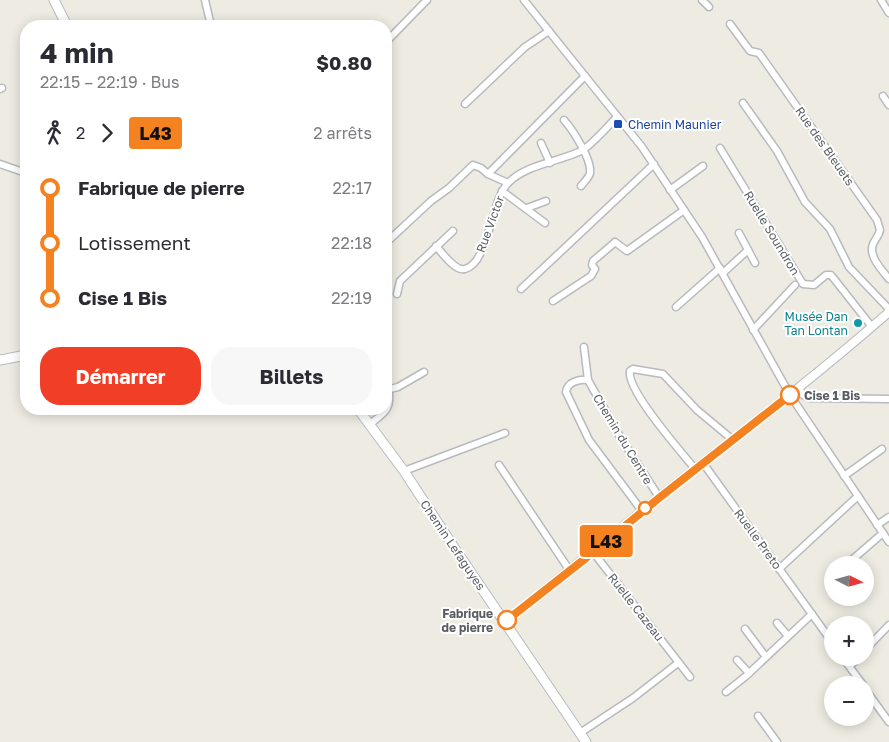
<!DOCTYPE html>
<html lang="fr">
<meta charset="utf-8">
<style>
:root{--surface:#fff;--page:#f7f7f7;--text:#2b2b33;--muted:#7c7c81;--accent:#f03f26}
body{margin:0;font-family:"Golos Text",sans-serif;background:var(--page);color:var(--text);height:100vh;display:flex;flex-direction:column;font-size:19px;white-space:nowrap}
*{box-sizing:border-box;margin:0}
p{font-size:16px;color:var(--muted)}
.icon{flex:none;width:28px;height:28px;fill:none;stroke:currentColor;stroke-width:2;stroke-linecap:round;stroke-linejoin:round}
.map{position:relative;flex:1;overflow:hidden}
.details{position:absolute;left:20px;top:20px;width:372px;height:395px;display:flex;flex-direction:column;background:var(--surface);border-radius:20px;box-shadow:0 2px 12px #0003}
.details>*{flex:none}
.badge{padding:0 10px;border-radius:4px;font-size:18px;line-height:32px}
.needle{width:32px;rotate:96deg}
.buttons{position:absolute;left:824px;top:556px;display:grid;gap:10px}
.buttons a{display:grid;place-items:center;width:50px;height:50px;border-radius:50%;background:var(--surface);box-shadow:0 2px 12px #0003;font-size:25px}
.map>.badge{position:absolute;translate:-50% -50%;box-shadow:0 0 0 2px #fff}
.legs{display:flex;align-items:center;gap:8px;height:55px;padding:0 20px;font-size:16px}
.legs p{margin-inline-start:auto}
.head{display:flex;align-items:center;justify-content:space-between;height:85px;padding:0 20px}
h1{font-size:28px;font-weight:700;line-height:38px}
.button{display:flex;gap:10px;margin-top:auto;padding:10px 20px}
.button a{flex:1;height:58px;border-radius:20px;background:var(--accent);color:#fff;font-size:20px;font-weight:700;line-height:58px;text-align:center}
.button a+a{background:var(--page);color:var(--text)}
ul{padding:0 20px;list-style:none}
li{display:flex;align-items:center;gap:18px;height:55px;font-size:19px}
li i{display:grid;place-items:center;width:8px;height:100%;margin:0 6px;background:currentColor}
li i::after{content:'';width:12px;height:12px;margin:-6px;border:4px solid;border-radius:50%;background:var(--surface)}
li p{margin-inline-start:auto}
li:first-child i{background:linear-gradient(#0000 50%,currentColor 0)}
li:last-child i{background:linear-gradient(currentColor 50%,#0000 0)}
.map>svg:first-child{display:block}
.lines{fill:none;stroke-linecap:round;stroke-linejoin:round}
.minor-casing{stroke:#b7babf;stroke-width:9}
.tertiary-casing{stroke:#b7babf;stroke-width:10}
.secondary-casing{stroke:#b7bbc1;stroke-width:11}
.minor{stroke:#fff;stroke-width:6}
.tertiary{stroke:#fff;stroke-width:8}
.secondary{stroke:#fff;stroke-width:9}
.line-1-casing{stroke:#fff;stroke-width:11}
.line-1{stroke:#f58220;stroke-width:8}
.transit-dot{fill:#1a4fb4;stroke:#fff;stroke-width:2}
.culture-dot{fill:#0f9aa8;stroke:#fff;stroke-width:2}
.stop-1-dot{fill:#fff;stroke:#f58220;stroke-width:2.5}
.labels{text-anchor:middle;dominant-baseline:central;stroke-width:4;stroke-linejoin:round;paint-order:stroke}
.transit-label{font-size:12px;fill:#164399;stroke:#fff;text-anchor:start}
.street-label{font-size:12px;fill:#5a5e63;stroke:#fff}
.culture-label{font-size:12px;fill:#0d838f;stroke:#fff;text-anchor:end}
.stop-label{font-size:12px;font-weight:bold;fill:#5a5e63;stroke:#fff;text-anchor:start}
</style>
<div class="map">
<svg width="889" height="742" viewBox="0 0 889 742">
<rect width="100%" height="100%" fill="#eeece2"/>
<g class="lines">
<defs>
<g id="minor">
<polyline points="205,0 211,26"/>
<polyline points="524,0 642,147 702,237 790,395 889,542"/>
<polyline points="702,0 709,7"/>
<polyline points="881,0 889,13"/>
<path d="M730,24L750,51L759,53L877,220L880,230C879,236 875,239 873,244C868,256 882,270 889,279"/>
<polyline points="387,41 427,0"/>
<polyline points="0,89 2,88"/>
<polyline points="883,96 889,105"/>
<polyline points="743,103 777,151 805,202 830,229 849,267 889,309"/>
<polyline points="465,104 525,47 549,31"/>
<path d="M564,120C573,130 592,160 590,173C589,178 584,182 581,186"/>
<polyline points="541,143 550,163"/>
<polyline points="720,148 803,284 814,285 826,275 831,275 872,327"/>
<polyline points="0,164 26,173"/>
<polyline points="488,174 585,76"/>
<polyline points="670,190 703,166"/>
<polyline points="502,191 545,223"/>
<polyline points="527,208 546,201"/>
<polyline points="739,233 755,263"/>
<polyline points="388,241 431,201 449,188 473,165 481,168 488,174 508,183"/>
<path d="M436,246C442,253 456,272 465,269C489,263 490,202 508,183C527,164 558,162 581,151C591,146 608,126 617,117"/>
<polyline points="723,273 748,250"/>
<polyline points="521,289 654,164"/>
<polyline points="397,294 400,281 453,231"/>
<polyline points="553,301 591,276 595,269 592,265 593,261 613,244 615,242 627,251 684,210"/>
<polyline points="676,307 720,268"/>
<polyline points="753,330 795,285"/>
<polyline points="584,347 588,380 619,435 659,497"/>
<path d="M588,380C579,379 567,382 566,392L589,440L642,511"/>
<polyline points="799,388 803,395 809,398 889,399"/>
<polyline points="386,390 398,387 424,372"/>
<path d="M370,424C383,414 393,409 388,389"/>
<polyline points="703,463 832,642"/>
<polyline points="499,465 570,571"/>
<path d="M696,470C682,453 626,390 630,371L633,369L663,374L697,410L733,440"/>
<polyline points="404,471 505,433"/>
<polyline points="844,476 882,449"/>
<polyline points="877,525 889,517"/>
<polyline points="593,552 690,677"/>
<polyline points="846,565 883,533"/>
<polyline points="779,569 858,496"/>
<polyline points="777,623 788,636"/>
<polyline points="745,629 766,657"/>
<polyline points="865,650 889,625"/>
<polyline points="843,658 863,685"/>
<polyline points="737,660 749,673"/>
<polyline points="850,666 858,658"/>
<polyline points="865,689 889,722"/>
<polyline points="726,692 746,676 812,614"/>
<polyline points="758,716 777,742"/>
<polyline points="580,733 633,698 678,663"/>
</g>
<path id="tertiary" d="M505,621C557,582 607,539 658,498C736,437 815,377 889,312"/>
<g id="secondary">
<polyline points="54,0 67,26"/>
<polyline points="0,360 26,355"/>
<polyline points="358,409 404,471 453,546 586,742"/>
</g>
</defs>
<use href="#minor" class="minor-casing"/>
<use href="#tertiary" class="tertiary-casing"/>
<use href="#secondary" class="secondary-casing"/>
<use href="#minor" class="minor"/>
<use href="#tertiary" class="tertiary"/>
<use href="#secondary" class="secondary"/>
</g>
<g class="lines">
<defs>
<polyline id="line-1" points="507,620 586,558 659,498 790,395"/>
</defs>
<use href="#line-1" class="line-1-casing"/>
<use href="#line-1" class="line-1"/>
</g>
<rect class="transit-dot" x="613" y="119" width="10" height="10" rx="2.5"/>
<circle class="culture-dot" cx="858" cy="323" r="5"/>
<g class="stop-1-dot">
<circle cx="790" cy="395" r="9"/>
<circle cx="645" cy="508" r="6"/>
<circle cx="507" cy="620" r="9"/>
</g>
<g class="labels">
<g class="transit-label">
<text x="628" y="124">Chemin Maunier</text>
</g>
<g class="street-label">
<text transform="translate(825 146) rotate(55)">Rue des Bleuets</text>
<text transform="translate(490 224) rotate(-70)">Rue Victor</text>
<text transform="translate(772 233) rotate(59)">Ruelle Soundron</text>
<text transform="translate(623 439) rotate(59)">Chemin du Centre</text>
<text transform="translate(758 539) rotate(54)">Ruelle Preto</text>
<text transform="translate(453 545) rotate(56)">Chemin Lefaguyes</text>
<text transform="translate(636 607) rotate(52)">Ruelle Cazeau</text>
</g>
<g class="culture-label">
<text x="848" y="316">Musée Dan<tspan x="848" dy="14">Tan Lontan</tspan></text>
</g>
<g class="stop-label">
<text x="804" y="395">Cise 1 Bis</text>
<text x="493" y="613" text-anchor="end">Fabrique<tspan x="493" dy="14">de pierre</tspan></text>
</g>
</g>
</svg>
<div class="buttons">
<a><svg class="needle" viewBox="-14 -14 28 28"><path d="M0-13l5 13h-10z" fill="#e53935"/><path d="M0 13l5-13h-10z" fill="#7c7c81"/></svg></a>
<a>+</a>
<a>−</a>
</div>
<b class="badge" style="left:606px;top:541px;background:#f58220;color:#111">L43</b>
<section class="details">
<div class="head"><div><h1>4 min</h1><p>22:15 – 22:19 · Bus</p></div><b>$0.80</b></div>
<div class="legs"><svg class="icon" aria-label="walk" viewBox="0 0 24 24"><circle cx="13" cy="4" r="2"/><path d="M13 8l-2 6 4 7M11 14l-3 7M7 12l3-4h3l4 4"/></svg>2<svg class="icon" aria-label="forward" viewBox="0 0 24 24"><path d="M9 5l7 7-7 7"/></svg><b class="badge" style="background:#f58220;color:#111">L43</b><p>2 arrêts</p></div>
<ul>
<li><i style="color:#f58220"></i><b>Fabrique de pierre</b><p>22:17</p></li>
<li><i style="color:#f58220"></i><span>Lotissement</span><p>22:18</p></li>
<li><i style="color:#f58220"></i><b>Cise 1 Bis</b><p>22:19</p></li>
</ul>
<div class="button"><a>Démarrer</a><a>Billets</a></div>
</section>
</div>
